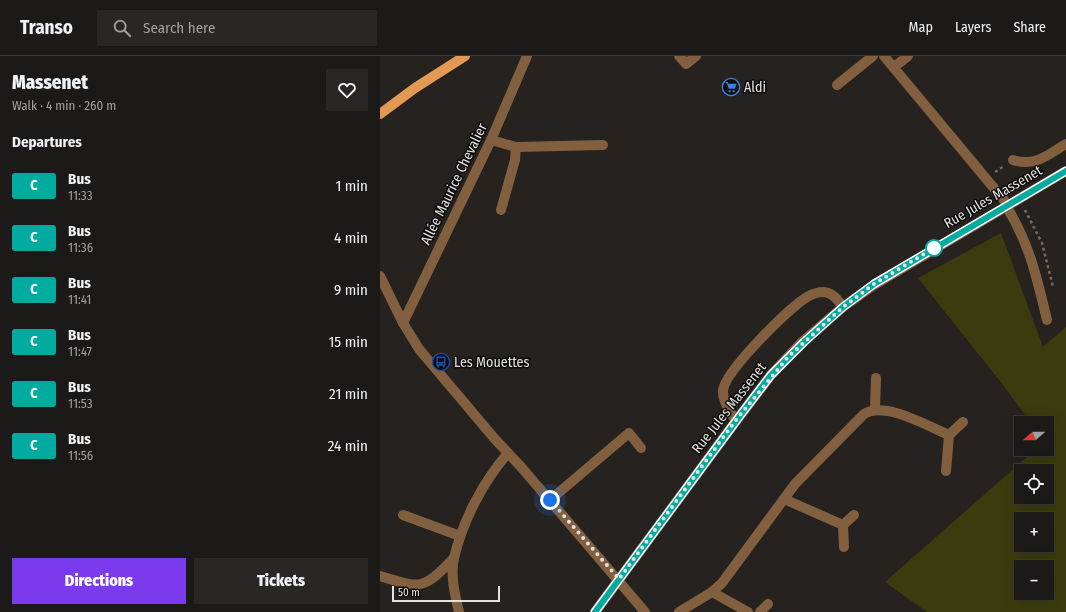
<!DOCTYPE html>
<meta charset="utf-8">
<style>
:root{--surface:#1c1a18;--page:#292725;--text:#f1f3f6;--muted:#a0a1a2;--line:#3a3837;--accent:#7c3aed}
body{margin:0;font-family:"Fira Sans Condensed",sans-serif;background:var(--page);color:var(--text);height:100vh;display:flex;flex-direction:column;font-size:15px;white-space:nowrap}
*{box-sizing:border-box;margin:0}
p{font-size:13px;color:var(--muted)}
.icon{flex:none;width:22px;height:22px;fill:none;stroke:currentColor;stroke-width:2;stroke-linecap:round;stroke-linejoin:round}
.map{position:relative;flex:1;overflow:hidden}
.drawer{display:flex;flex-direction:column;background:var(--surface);width:380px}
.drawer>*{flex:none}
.badge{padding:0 8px;border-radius:3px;font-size:14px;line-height:26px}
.needle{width:26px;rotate:249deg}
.buttons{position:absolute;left:634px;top:360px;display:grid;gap:8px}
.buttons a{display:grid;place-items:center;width:40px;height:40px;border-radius:0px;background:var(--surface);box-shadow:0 4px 16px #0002,0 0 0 1px var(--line);font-size:20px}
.scale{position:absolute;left:12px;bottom:10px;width:108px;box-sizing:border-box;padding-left:4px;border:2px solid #e5e3e2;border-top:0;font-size:11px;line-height:14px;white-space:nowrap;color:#e5e3e2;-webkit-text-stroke:3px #0d0c0b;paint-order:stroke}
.you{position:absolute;width:20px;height:20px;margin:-10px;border:3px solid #fff;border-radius:50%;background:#1a73e8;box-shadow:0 0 0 6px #1a73e833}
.map>.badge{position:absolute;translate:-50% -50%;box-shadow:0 0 0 2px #fff}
h2{padding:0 12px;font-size:15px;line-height:36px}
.round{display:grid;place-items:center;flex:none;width:42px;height:42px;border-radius:0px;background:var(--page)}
.headline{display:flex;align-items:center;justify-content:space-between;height:68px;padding:0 12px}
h1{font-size:19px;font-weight:800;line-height:30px}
.cta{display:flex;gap:8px;margin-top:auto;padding:8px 12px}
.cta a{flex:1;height:46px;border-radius:0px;background:var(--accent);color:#fff;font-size:16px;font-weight:800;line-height:46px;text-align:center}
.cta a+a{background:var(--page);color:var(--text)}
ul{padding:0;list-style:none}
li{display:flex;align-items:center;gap:12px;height:52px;padding:0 12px}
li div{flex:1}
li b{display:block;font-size:15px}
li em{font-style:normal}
li .badge{min-width:44px;font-weight:700;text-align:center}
header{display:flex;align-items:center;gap:24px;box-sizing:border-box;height:56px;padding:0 20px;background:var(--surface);border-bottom:1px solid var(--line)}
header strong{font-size:19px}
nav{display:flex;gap:22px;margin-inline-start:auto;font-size:14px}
.search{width:280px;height:36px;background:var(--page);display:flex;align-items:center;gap:10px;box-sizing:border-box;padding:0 14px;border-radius:0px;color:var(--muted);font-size:15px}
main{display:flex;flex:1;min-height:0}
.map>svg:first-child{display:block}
.green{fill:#3b3c0d;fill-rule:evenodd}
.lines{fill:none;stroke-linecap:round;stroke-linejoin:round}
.path{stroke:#6d6a68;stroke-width:2.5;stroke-dasharray:3 3;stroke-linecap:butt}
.minor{stroke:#825f3f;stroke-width:10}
.major{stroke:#e29954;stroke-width:10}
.line-casing{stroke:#fff;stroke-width:9}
.line{stroke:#00aba0;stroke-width:6}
.walk{stroke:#e5e3e2;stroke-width:4;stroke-dasharray:0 7.2}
.stop-dot{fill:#fff;stroke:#00aba0;stroke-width:2}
.labels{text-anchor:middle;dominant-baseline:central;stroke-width:3;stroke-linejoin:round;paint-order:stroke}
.poi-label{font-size:14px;fill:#e5e3e2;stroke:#0d0c0b;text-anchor:start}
.street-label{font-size:14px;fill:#e5e3e2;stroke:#0d0c0b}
</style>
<header>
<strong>Transo</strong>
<div class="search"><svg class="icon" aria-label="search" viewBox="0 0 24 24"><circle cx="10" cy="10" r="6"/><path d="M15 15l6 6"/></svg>Search here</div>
<nav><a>Map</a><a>Layers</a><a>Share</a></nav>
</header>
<main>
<section class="drawer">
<div class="headline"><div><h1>Massenet</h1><p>Walk · 4 min · 260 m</p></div><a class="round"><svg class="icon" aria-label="heart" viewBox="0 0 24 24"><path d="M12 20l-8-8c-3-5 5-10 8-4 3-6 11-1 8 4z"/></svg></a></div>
<h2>Departures</h2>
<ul>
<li><span class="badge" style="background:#00aba0;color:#fff">C</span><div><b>Bus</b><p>11:33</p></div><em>1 min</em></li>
<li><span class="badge" style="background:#00aba0;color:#fff">C</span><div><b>Bus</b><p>11:36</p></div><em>4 min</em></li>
<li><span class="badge" style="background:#00aba0;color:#fff">C</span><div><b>Bus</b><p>11:41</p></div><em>9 min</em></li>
<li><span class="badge" style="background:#00aba0;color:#fff">C</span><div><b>Bus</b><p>11:47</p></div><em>15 min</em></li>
<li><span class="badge" style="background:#00aba0;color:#fff">C</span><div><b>Bus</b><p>11:53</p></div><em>21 min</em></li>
<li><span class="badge" style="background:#00aba0;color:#fff">C</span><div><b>Bus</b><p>11:56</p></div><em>24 min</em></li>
</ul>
<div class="cta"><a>Directions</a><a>Tickets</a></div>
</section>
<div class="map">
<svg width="686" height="556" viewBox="0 0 686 556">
<rect width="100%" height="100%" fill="#252220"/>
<path class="green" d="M621,177L663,291L686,271V556H547L505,526L656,393H667V367H651L623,329L538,222ZM641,415H667V441H641ZM641,463H667V489H641ZM641,511H667V537H641Z"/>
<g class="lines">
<g class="path">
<polyline points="615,116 624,110"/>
<polyline points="645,154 662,187 673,231"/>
</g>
<g class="minor">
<polyline points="299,0 306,8 316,0"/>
<polyline points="504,0 628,149"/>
<polyline points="514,11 528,0"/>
<polyline points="457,29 493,0"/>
<polyline points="111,84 136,91 223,89"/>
<path d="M633,104C656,111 667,99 686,88"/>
<path d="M626,150C649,186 657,222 667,264"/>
<polyline points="121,154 135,104 136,91"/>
<polyline points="0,220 23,267 39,293 114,382 142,412 265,556"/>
<polyline points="23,267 111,84 147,0"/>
<polyline points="495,353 496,322"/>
<path d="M356,365C350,355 342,345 343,334C346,314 409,252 427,241C432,238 438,236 444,236C453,237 458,244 463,251"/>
<polyline points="566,415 569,379 583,366"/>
<polyline points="404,443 463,469"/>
<polyline points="170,444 249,377 261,392"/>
<polyline points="23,459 80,480"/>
<polyline points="464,491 463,469 474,459"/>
<path d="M0,520C42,533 43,534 74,502"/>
<polyline points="332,536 368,556"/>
<path d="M79,556C75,539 70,519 74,502C83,464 103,426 128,397"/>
<polyline points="215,556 356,365 391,319 423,285 463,251 494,229 686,115"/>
<path d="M299,556L332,536L342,527L415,428L484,358C506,345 547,370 569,379"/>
<polyline points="380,556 388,548"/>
</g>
<polyline class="major" points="0,58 35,32 85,0"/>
</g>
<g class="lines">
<defs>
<polyline id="line" points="215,556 362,357 391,319 424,286 463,251 494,228 686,115"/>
</defs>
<use href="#line" class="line-casing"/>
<use href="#line" class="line"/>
<polyline class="walk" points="170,444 239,523 356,364 408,301 463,251 494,228 554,192"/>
</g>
<defs>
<symbol id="supermarket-ring" viewBox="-11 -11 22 22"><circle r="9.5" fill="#0d0c0b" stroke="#3f7fe0" stroke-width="1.5"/><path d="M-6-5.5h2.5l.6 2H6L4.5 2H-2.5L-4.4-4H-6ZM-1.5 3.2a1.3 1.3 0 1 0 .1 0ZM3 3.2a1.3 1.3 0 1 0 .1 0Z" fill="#3f7fe0"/></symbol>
<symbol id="bus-ring" viewBox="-11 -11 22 22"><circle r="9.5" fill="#0d0c0b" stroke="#1a4fb4" stroke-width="1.5"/><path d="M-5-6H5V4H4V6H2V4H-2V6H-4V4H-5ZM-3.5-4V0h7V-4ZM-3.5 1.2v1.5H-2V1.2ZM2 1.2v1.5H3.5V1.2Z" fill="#1a4fb4"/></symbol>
</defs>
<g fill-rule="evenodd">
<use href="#supermarket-ring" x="341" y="21" width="20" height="20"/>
<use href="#bus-ring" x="51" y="296" width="20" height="20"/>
</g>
<circle class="stop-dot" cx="554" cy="192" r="8"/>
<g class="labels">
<g class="poi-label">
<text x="364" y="31">Aldi</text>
<text x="74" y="306">Les Mouettes</text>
</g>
<g class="street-label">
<text transform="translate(74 128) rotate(-64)">Allée Maurice Chevalier</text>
<text transform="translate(613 141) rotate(-30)">Rue Jules Massenet</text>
<text transform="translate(349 352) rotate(-52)">Rue Jules Massenet</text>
</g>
</g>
</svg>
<div class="buttons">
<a><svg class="needle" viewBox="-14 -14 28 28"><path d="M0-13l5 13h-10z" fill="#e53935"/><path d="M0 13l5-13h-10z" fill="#a0a1a2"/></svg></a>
<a><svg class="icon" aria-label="locate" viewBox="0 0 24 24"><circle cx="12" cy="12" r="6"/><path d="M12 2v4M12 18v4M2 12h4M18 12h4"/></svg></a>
<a>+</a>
<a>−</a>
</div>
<div class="scale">50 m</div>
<div class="you" style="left:170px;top:444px"></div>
</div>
</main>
